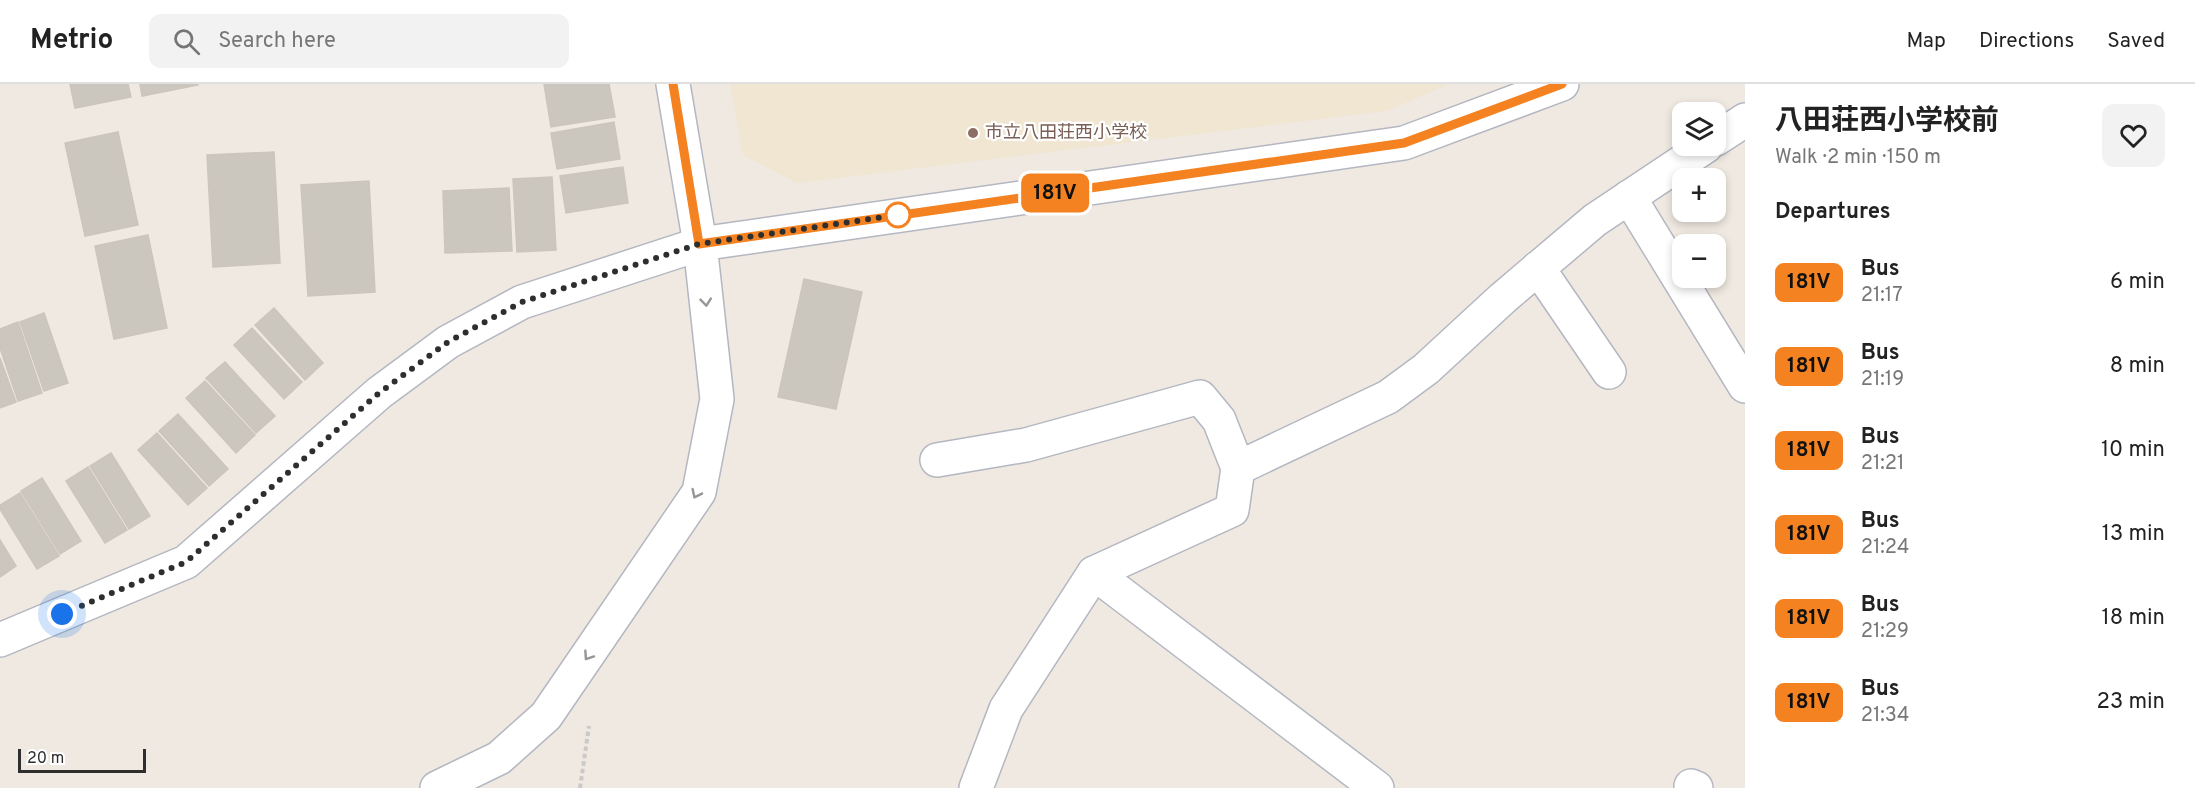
<!DOCTYPE html>
<meta charset="utf-8">
<style>
:root{--surface:#fff;--page:#f2f2f2;--text:#222;--muted:#767676;--line:#e0e0e0}
body{margin:0;font-family:Overpass,"Noto Sans JP",sans-serif;background:var(--page);color:var(--text);height:100vh;display:flex;flex-direction:column;font-size:22px;white-space:nowrap}
*{box-sizing:border-box;margin:0}
p{font-size:20px;color:var(--muted)}
.icon{flex:none;width:33px;height:33px;fill:none;stroke:currentColor;stroke-width:2;stroke-linecap:round;stroke-linejoin:round}
.map{position:relative;flex:1;overflow:hidden}
.side{display:flex;flex-direction:column;background:var(--surface);width:450px}
.side>*{flex:none}
.badge{padding:0 12px;border-radius:9px;font-size:21px;line-height:39px}
.controls{position:absolute;left:1672px;top:18px;display:grid;gap:12px}
.controls a{display:grid;place-items:center;width:54px;height:54px;border-radius:12px;background:var(--surface);box-shadow:0 3px 9px #0003;font-size:30px}
.scale{position:absolute;left:18px;bottom:15px;width:128px;box-sizing:border-box;padding-left:6px;border:3px solid #2e2e2e;border-top:0;font-size:16px;line-height:21px;white-space:nowrap;color:#2e2e2e;-webkit-text-stroke:4px #fff;paint-order:stroke}
.you{position:absolute;width:30px;height:30px;margin:-15px;border:4px solid #fff;border-radius:50%;background:#1a73e8;box-shadow:0 0 0 9px #1a73e833}
.map>.badge{position:absolute;translate:-50% -50%;box-shadow:0 0 0 3px #fff}
h2{padding:0 30px;font-size:22px;line-height:54px}
.round{display:grid;place-items:center;flex:none;width:63px;height:63px;border-radius:12px;background:var(--page)}
.headline{display:flex;align-items:center;justify-content:space-between;height:102px;padding:0 30px}
h1{font-size:28px;font-weight:700;line-height:45px}
ul{padding:0;list-style:none}
li{display:flex;align-items:center;gap:18px;height:84px;padding:0 30px}
li div{flex:1}
li b{display:block;font-size:22px}
li em{font-style:normal}
li .badge{min-width:66px;font-weight:700;text-align:center}
header{display:flex;align-items:center;gap:36px;box-sizing:border-box;height:84px;padding:0 30px;background:var(--surface);border-bottom:2px solid var(--line)}
header strong{font-size:28px}
nav{display:flex;gap:33px;margin-inline-start:auto;font-size:21px}
.search{width:420px;height:54px;background:var(--page);display:flex;align-items:center;gap:15px;box-sizing:border-box;padding:0 21px;border-radius:12px;color:var(--muted);font-size:22px}
main{display:flex;flex:1;min-height:0}
.map>svg:first-child{display:block}
.education{fill:#f0e6d1}
.building{fill:#cbc7bf;stroke:#cbc5ba;stroke-width:1.5}
.lines{fill:none;stroke-linecap:round;stroke-linejoin:round}
.street-casing{stroke:#b4b7c1;stroke-width:36}
.secondary-casing{stroke:#b4b7c1;stroke-width:36}
.path{stroke:#c9c9c9;stroke-width:4;stroke-dasharray:4.5 3;stroke-linecap:butt}
.street{stroke:#fff;stroke-width:33}
.secondary{stroke:#fff;stroke-width:33}
.oneway{stroke:#969696}
.line-casing{stroke:#fff;stroke-width:14}
.line{stroke:#f58220;stroke-width:9}
.walk{stroke:#2e2e2e;stroke-width:6;stroke-dasharray:0 10.8}
.education-dot{fill:#8d6e63;stroke:#fff;stroke-width:2}
.stop-dot{fill:#fff;stroke:#f58220;stroke-width:3}
.labels{text-anchor:middle;dominant-baseline:central;stroke-width:4.5;stroke-linejoin:round;paint-order:stroke}
.education-label{font-size:18px;fill:#785e54;stroke:#fff;text-anchor:start}
</style>
<header>
<strong>Metrio</strong>
<div class="search"><svg class="icon" aria-label="search" viewBox="0 0 24 24"><circle cx="10" cy="10" r="6"/><path d="M15 15l6 6"/></svg>Search here</div>
<nav><a>Map</a><a>Directions</a><a>Saved</a></nav>
</header>
<main>
<div class="map">
<svg width="1745" height="704" viewBox="0 0 1745 704">
<rect width="100%" height="100%" fill="#efe9e1"/>
<polygon class="education" points="730,0 1444,0 1445,2 1386,27 797,99 743,71"/>
<g class="building">
<polygon points="70,0 128,0 131,13 75,24"/>
<polygon points="140,0 198,0 198,1 142,12"/>
<polygon points="544,0 609,0 615,33 551,43"/>
<polygon points="614,38 620,75 557,85 551,49"/>
<polygon points="118,48 138,141 85,152 65,59"/>
<polygon points="274,68 280,179 213,183 207,71"/>
<polygon points="623,83 628,119 566,129 560,92"/>
<polygon points="552,93 556,166 517,168 513,95"/>
<polygon points="369,97 375,208 308,212 301,101"/>
<polygon points="509,104 512,167 445,169 443,107"/>
<polygon points="148,151 167,244 114,255 95,162"/>
<polygon points="804,195 862,208 836,325 778,313"/>
<polygon points="274,224 323,279 305,296 255,241"/>
<polygon points="44,229 68,299 44,307 20,238"/>
<polygon points="18,238 42,309 18,317 0,264 0,245"/>
<polygon points="252,244 302,298 284,315 234,261"/>
<polygon points="0,274 16,318 0,324"/>
<polygon points="225,278 275,332 256,349 206,294"/>
<polygon points="205,297 255,351 236,369 186,314"/>
<polygon points="178,330 228,385 209,402 159,347"/>
<polygon points="157,349 207,404 188,421 138,366"/>
<polygon points="111,369 150,432 129,445 90,382"/>
<polygon points="88,383 127,446 105,459 66,397"/>
<polygon points="42,394 81,457 60,470 21,407"/>
<polygon points="20,409 59,472 37,485 0,425 0,421"/>
<polygon points="0,456 16,482 0,493"/>
</g>
<g class="lines">
<defs>
<g id="street">
<polyline points="1716,55 1745,36"/>
<polyline points="1629,113 1745,302"/>
<polyline points="1538,184 1609,288"/>
<polyline points="937,376 1026,361 1200,313 1219,336 1238,384 1232,426 1094,489 1006,625 976,704"/>
<polyline points="1238,384 1388,313 1426,285 1503,214 1595,136 1706,62"/>
<polyline points="1094,489 1377,704"/>
<polyline points="1691,702 1696,704"/>
<polyline points="437,704 499,674 546,632 699,408 717,315 700,160"/>
</g>
<g id="secondary">
<polyline points="673,0 700,160"/>
<polyline points="0,556 186,478 379,309 448,258 522,218 700,160 1404,59 1562,0"/>
</g>
</defs>
<use href="#street" class="street-casing"/>
<use href="#secondary" class="secondary-casing"/>
<polyline class="path" points="580,704 589,642"/>
<use href="#street" class="street"/>
<use href="#secondary" class="secondary"/>
</g>
<defs><path id="oneway-chevron" d="M-2-3.5L2.5 0L-2 3.5" fill="none" stroke-width="1.6" stroke-linecap="round" stroke-linejoin="round" transform="scale(1.5)"/></defs>
<g class="oneway">
<use href="#oneway-chevron" transform="translate(706 218) rotate(84)"/>
<use href="#oneway-chevron" transform="translate(696 410) rotate(116)"/>
<use href="#oneway-chevron" transform="translate(588 572) rotate(124)"/>
</g>
<g class="lines">
<defs>
<polyline id="line" points="673,0 699,160 1404,59 1562,0"/>
</defs>
<use href="#line" class="line-casing"/>
<use href="#line" class="line"/>
<polyline class="walk" points="62,530 186,478 379,309 448,258 522,218 699,160 898,131"/>
</g>
<circle class="education-dot" cx="973" cy="49" r="6"/>
<circle class="stop-dot" cx="898" cy="131" r="12"/>
<g class="labels">
<g class="education-label">
<text x="985" y="49">市立八田荘西小学校</text>
</g>
</g>
</svg>
<div class="controls">
<a><svg class="icon" aria-label="layers" viewBox="0 0 24 24"><path d="M12 4l9 5-9 5-9-5zM3 14l9 5 9-5"/></svg></a>
<a>+</a>
<a>−</a>
</div>
<div class="scale">20 m</div>
<div class="you" style="left:62px;top:530px"></div>
<b class="badge" style="left:1055px;top:109px;background:#f58220;color:#111">181V</b>
</div>
<section class="side">
<div class="headline"><div><h1>八田荘西小学校前</h1><p>Walk · 2 min · 150 m</p></div><a class="round"><svg class="icon" aria-label="heart" viewBox="0 0 24 24"><path d="M12 20l-8-8c-3-5 5-10 8-4 3-6 11-1 8 4z"/></svg></a></div>
<h2>Departures</h2>
<ul>
<li><span class="badge" style="background:#f58220;color:#111">181V</span><div><b>Bus</b><p>21:17</p></div><em>6 min</em></li>
<li><span class="badge" style="background:#f58220;color:#111">181V</span><div><b>Bus</b><p>21:19</p></div><em>8 min</em></li>
<li><span class="badge" style="background:#f58220;color:#111">181V</span><div><b>Bus</b><p>21:21</p></div><em>10 min</em></li>
<li><span class="badge" style="background:#f58220;color:#111">181V</span><div><b>Bus</b><p>21:24</p></div><em>13 min</em></li>
<li><span class="badge" style="background:#f58220;color:#111">181V</span><div><b>Bus</b><p>21:29</p></div><em>18 min</em></li>
<li><span class="badge" style="background:#f58220;color:#111">181V</span><div><b>Bus</b><p>21:34</p></div><em>23 min</em></li>
</ul>
</section>
</main>
